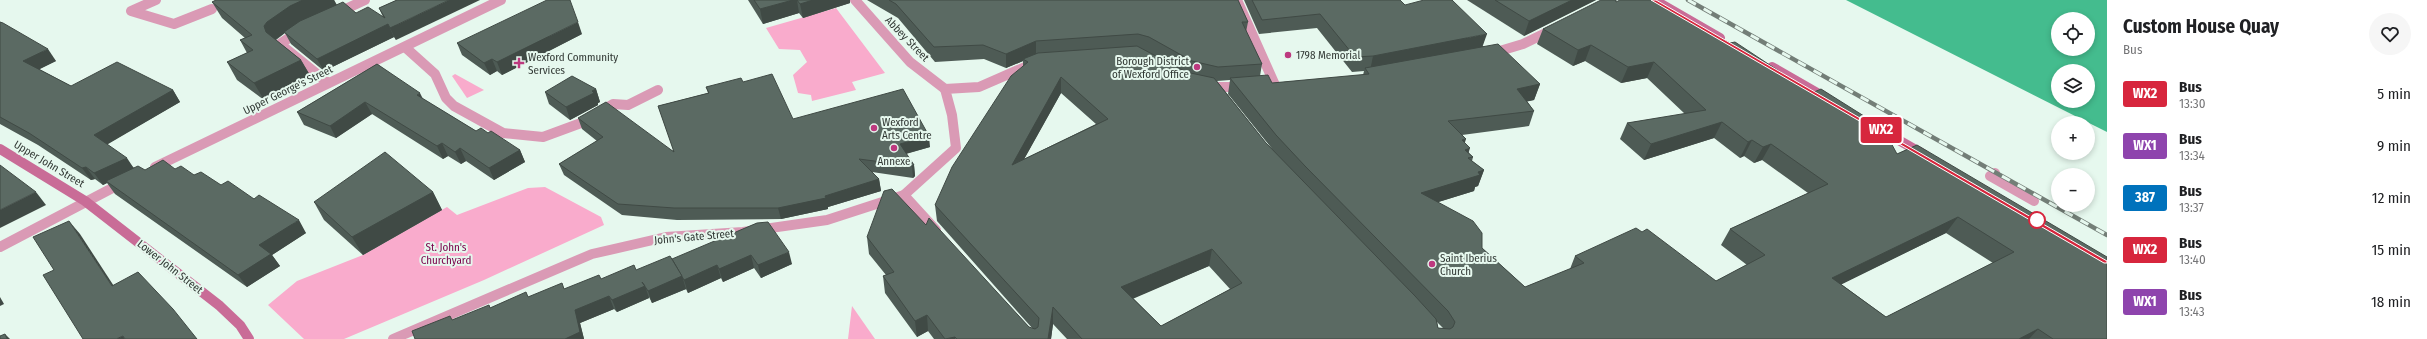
<!DOCTYPE html>
<meta charset="utf-8">
<style>
:root{--surface:#fff;--page:#f6f6f6;--text:#202124;--muted:#757577}
body{margin:0;font-family:"Fira Sans Condensed",sans-serif;background:var(--page);color:var(--text);height:100vh;display:flex;flex-direction:column;font-size:15px;white-space:nowrap}
*{box-sizing:border-box;margin:0}
p{font-size:13px;color:var(--muted)}
.icon{flex:none;width:22px;height:22px;fill:none;stroke:currentColor;stroke-width:2;stroke-linecap:round;stroke-linejoin:round}
.map{position:relative;flex:1;overflow:hidden}
.panel{display:flex;flex-direction:column;background:var(--surface);width:320px}
.panel>*{flex:none}
.badge{padding:0 8px;border-radius:3px;font-size:14px;line-height:26px}
.controls{position:absolute;left:2051px;top:12px;display:grid;gap:8px}
.controls a{display:grid;place-items:center;width:44px;height:44px;border-radius:50%;background:var(--surface);box-shadow:0 2px 6px #0003;font-size:20px}
.map>.badge{position:absolute;translate:-50% -50%;box-shadow:0 0 0 2px #fff}
.round{display:grid;place-items:center;flex:none;width:42px;height:42px;border-radius:21px;background:var(--page)}
.summary{display:flex;align-items:center;justify-content:space-between;height:68px;padding:0 16px}
h1{font-size:19px;font-weight:700;line-height:30px}
ul{padding:0;list-style:none}
li{display:flex;align-items:center;gap:12px;height:52px;padding:0 16px}
li div{flex:1}
li b{display:block;font-size:15px}
li em{font-style:normal}
li .badge{min-width:44px;font-weight:700;text-align:center}
main{display:flex;flex:1;min-height:0}
.map>svg:first-child{display:block}
.green{fill:#f9abcc}
.water{fill:#44bc8e;fill-rule:evenodd}
.lines{fill:none;stroke-linecap:round;stroke-linejoin:round}
.pedestrian{stroke:#da9ab5;stroke-width:10}
.minor{stroke:#da9ab5;stroke-width:10}
.tertiary{stroke:#da9ab5;stroke-width:10}
.secondary{stroke:#c96c97;stroke-width:10}
.rail-casing{stroke:#737e77;stroke-width:4.5}
.rail{stroke:#e6f8ee;stroke-width:3;stroke-dasharray:9;stroke-linecap:butt}
.wall{fill:#4e5b55;fill-rule:evenodd}
.shaded-wall{fill:#404a45}
.building{fill:#5b6a63;stroke:#404a45;fill-rule:evenodd}
.line{fill:#d7263d;stroke:#fff}
.poi-dot{fill:#bd397f;stroke:#e6f8ee;stroke-width:1.5}
.stop-dot{fill:#fff;stroke:#d7263d;stroke-width:2}
.labels{text-anchor:middle;dominant-baseline:central;stroke-width:4;stroke-linejoin:round;paint-order:stroke}
.street-label{font-size:11px;fill:#323935;stroke:#e6f8ee}
.poi-label{font-size:11px;fill:#323935;stroke:#e6f8ee;text-anchor:start}
.park-label{font-size:11px;fill:#79004a;stroke:#e6f8ee}
</style>
<main>
<div class="map">
<svg width="2107" height="339" viewBox="0 0 2107 339">
<rect width="100%" height="100%" fill="#e6f8ee"/>
<g class="green">
<polygon points="836,8 885,73 852,82 856,90 812,101 811,95 798,93 793,75 807,62 800,50 779,49 766,28"/>
<polygon points="455,74 484,90 467,98 452,76"/>
<polygon points="545,187 601,217 604,225 484,280 344,339 304,339 268,305 297,281 363,255 447,207 457,215 528,188"/>
<polygon points="852,306 875,339 848,339"/>
</g>
<path class="water" d="M1846,0H2107V132L2093,125ZM2058,19H2088V49H2058ZM2058,71H2088V101H2058Z"/>
<g class="lines">
<g class="pedestrian">
<polyline points="1237,0 1275,85"/>
<polyline points="1995,173 1990,176 2034,201"/>
</g>
<g class="minor">
<polyline points="156,0 131,11 174,24 212,9"/>
<polyline points="855,0 910,62 945,89"/>
<polyline points="337,13 365,0"/>
<polyline points="299,31 280,44 328,83"/>
<polyline points="406,48 435,74 446,98 454,106 503,133 543,137 581,123 613,104 628,105 658,90"/>
<polyline points="904,195 936,230"/>
</g>
<g class="tertiary">
<polyline points="1493,53 1523,44 1552,30"/>
<polyline points="1210,87 1242,87"/>
<polyline points="155,167 501,0"/>
<polyline points="0,247 122,183"/>
<polyline points="393,339 592,254 666,237 743,232 827,220 904,195 956,148 952,115 945,89 979,87 1032,64"/>
</g>
<g class="secondary">
<polyline points="1654,0 1720,38"/>
<polyline points="1772,67 1826,98"/>
<polyline points="1874,126 1923,154"/>
<polyline points="0,149 85,201 220,306 240,325 249,339"/>
</g>
<defs>
<polyline id="rail" points="1688,0 2107,235"/>
</defs>
<use href="#rail" class="rail-casing"/>
<use href="#rail" class="rail"/>
</g>
<g class="wall">
<polygon points="216,0 334,0 337,5 356,13 383,17 379,8 397,0 396,40 394,37 324,71 291,44 285,33 276,40 301,60 311,77 264,100 237,80 227,62 247,53 240,40 245,38 222,18 212,2"/>
<polygon points="748,0 850,0 850,3 803,18 799,13 763,24"/>
<path d="M867,0H1238L1248,22L1246,32L1262,64L1260,76L1272,83L1363,75L1364,71L1352,72L1317,28L1259,34L1244,0H1400L1405,5L1483,46L1540,84L1534,100L1527,101L1534,111L1529,126L1462,135L1469,153L1473,157L1472,161L1484,170L1478,186L1475,187L1474,191L1438,202L1482,248L1525,287L1570,269L1575,256L1642,232L1716,281L1747,265L1721,245L1730,229L1808,193L1762,160L1754,163L1744,156L1740,158L1714,138L1644,160L1620,139L1627,123L1685,114L1647,78L1621,83L1585,61L1573,66L1537,44L1543,29L1616,2L1897,154L1917,145L2107,339H1067L1053,324L1051,339H934L928,331L917,337L885,293L883,276L886,275L869,254L867,237L926,225L1029,327L1033,329L937,221L935,205L1023,66V61L1006,68L984,59L935,62L898,18ZM1230,80L1228,94L1273,150L1266,143L1217,81ZM1061,93L1096,124L1024,159ZM1946,233L1993,263L1886,317L1841,284ZM1209,266L1230,289L1161,326L1133,298ZM1437,322L1443,328H1438Z"/>
<polygon points="1467,0 1596,0 1524,36"/>
<polygon points="0,22 56,61 39,69 71,86 173,90 180,102 107,144 134,168 145,170 175,169 221,185 254,199 306,233 272,255 280,266 247,287 115,194 107,183 103,185 95,179 91,180 38,145 0,124"/>
<polygon points="582,34 502,75 497,71 490,75 462,55 457,43"/>
<polygon points="377,64 423,99 476,131 488,133 520,150 525,162 494,180 466,161 461,164 448,156 443,159 372,114 336,138 304,125 297,112"/>
<polygon points="743,82 793,119 930,147 906,154 914,165 915,176 913,178 872,172 879,179 881,191 828,207 828,209 781,219 677,220 622,215 564,175 559,164 597,141 582,129 578,118 674,151 658,106 708,93 706,87"/>
<polygon points="596,89 600,102 598,103 598,105 570,120 549,104 545,92"/>
<polygon points="433,192 442,210 363,255 324,220 314,202"/>
<polygon points="757,223 792,264 761,278 754,268 723,282 721,278 688,293 685,287 686,289 652,303 649,297 649,298 617,312 614,309 580,323 584,339 415,339 452,320 490,308 528,297 564,289 673,261"/>
</g>
<g class="shaded-wall">
<polygon points="303,0 334,0 337,6 299,23 276,39 274,43 266,32 264,26 267,22 290,6"/>
<polygon points="449,0 480,0 396,40 390,28"/>
<polygon points="793,0 797,0 799,13 763,24 760,9"/>
<polygon points="813,0 850,0 850,3 803,18 800,4"/>
<polygon points="1572,0 1596,0 1524,36 1529,21"/>
<polygon points="578,22 582,34 502,75 497,62"/>
<polygon points="388,24 394,37 324,71 317,59"/>
<polygon points="1487,34 1482,48 1370,71 1373,56"/>
<polygon points="1036,41 1036,56 1023,59 1023,61 1006,68 1006,54"/>
<polygon points="1591,45 1585,61 1573,66 1578,50"/>
<polygon points="48,49 56,61 32,73 23,61"/>
<polygon points="492,59 497,71 490,75 484,63"/>
<polygon points="301,60 311,77 264,100 254,83"/>
<polygon points="1654,62 1647,78 1621,83 1628,67"/>
<polygon points="1061,77 1061,93 1012,181 1012,165"/>
<polygon points="1540,84 1534,100 1511,105 1517,89"/>
<polygon points="596,89 600,102 598,103 598,105 570,120 566,107"/>
<polygon points="173,90 180,102 103,147 94,135"/>
<polygon points="420,93 426,105 417,95"/>
<polygon points="365,102 372,114 336,138 330,126"/>
<polygon points="1722,122 1714,138 1644,160 1651,144"/>
<polygon points="929,136 930,147 901,155 900,144"/>
<polygon points="1466,139 1461,155 1462,140"/>
<polygon points="1752,140 1744,156 1740,158 1748,142"/>
<polygon points="442,143 448,156 443,159 437,146"/>
<polygon points="1771,144 1762,160 1754,163 1763,147"/>
<polygon points="460,148 466,161 461,164 455,152"/>
<polygon points="1470,148 1465,164 1465,150"/>
<polygon points="520,150 525,162 494,180 489,168"/>
<polygon points="127,158 135,170 106,181 107,183 103,185 94,173"/>
<polygon points="914,165 915,176 913,178 912,166"/>
<polygon points="86,167 95,179 91,180 82,168"/>
<polygon points="1484,170 1478,186 1475,187 1474,191 1416,209 1421,193"/>
<polygon points="879,179 881,191 828,207 828,209 781,219 778,208 825,196"/>
<polygon points="36,192 46,205 0,228 0,210"/>
<polygon points="433,192 442,210 363,255 352,237"/>
<polygon points="1958,217 1946,233 1822,294 1832,278"/>
<polygon points="299,220 306,233 272,255 280,266 247,287 238,275 259,245"/>
<polygon points="69,221 80,234 123,300 112,286"/>
<polygon points="1212,249 1209,266 1121,304 1121,287"/>
<polygon points="789,252 792,264 761,278 758,265"/>
<polygon points="751,255 754,268 723,282 719,269"/>
<polygon points="717,265 721,278 688,293 684,280"/>
<polygon points="682,276 686,289 652,303 648,291"/>
<polygon points="645,286 649,298 617,312 612,300"/>
<polygon points="609,296 614,309 580,323 584,339 565,339 575,310"/>
<polygon points="0,297 4,304 0,306"/>
<polygon points="1053,307 1053,324 1051,339 1048,339"/>
<polygon points="927,315 928,331 917,337 915,321"/>
<polygon points="2038,329 2029,339 2019,339"/>
<polygon points="5,334 10,339 7,339"/>
<polygon points="123,336 125,339 116,339"/>
<polygon points="955,337 955,339 946,339"/>
</g>
<g class="building">
<polygon points="216,0 303,0 290,6 267,22 264,26 266,32 301,60 254,83 227,62 253,50 240,40 252,35 212,2"/>
<polygon points="397,0 449,0 390,28 388,24 317,59 284,32 300,21 343,2 356,13 368,7 385,18 379,8"/>
<polygon points="547,0 570,0 578,22 497,62 492,59 484,63 457,43"/>
<polygon points="754,0 793,0 760,9"/>
<polygon points="797,0 813,0 800,4"/>
<polygon points="889,0 1238,0 1248,22 1242,22 1262,64 1218,67 1192,61 1149,37 1138,34 1036,41 1006,54 983,45 934,47 896,4"/>
<polygon points="1252,0 1400,0 1405,5 1424,0 1452,0 1487,34 1373,56 1355,57 1320,14 1262,20"/>
<polygon points="1495,0 1572,0 1529,21"/>
<path d="M1601,0H1616V2L1620,0H1652L1730,43L1735,42L1812,93L1821,89L1883,128L1897,154L1917,145L2107,257V339H2053L2038,329L2019,339H1082L1053,307L1048,339H957L955,337L945,339L927,315L915,321L883,276L894,272L867,237L884,191L892,189L926,225L929,218L1029,327L1035,329L1038,327L1039,318L935,205L952,167L1011,76L1028,62L1023,59L1038,53L1137,46L1186,72L1214,78L1266,143L1415,296L1436,319L1438,328L1450,329L1453,327L1455,322L1448,311L1305,166L1276,135L1230,78L1268,75L1272,83L1369,74L1365,68L1498,44L1540,84L1517,89L1534,111L1448,121L1466,139L1462,140L1470,148L1465,150L1473,157L1468,158L1484,170L1478,172L1480,175L1421,193L1473,221L1482,233V248L1525,287L1584,263L1575,256L1636,228L1642,232L1647,229L1716,281L1765,255L1730,229L1828,184L1771,144L1763,147L1752,140L1748,142L1722,122L1651,144L1627,123L1706,110L1654,62L1628,67L1591,45L1578,50L1543,29ZM1061,77L1108,119L1012,165ZM1958,217L2014,252L1886,317L1832,278ZM1212,249L1242,283L1161,326L1121,287Z"/>
<polygon points="0,22 3,23 48,49 23,61 71,86 117,62 173,90 94,135 127,158 94,173 86,167 82,168 29,133 0,117"/>
<polygon points="377,64 420,93 417,95 476,131 481,128 488,133 491,131 520,150 489,168 460,148 455,152 442,143 437,146 365,102 330,126 297,112"/>
<polygon points="772,74 793,119 903,89 929,136 900,144 914,165 912,166 859,159 879,179 825,196 826,198 778,208 674,208 618,204 559,164 603,137 578,118 606,102 674,152 658,106 709,93 706,87 741,78 743,82"/>
<polygon points="572,76 596,89 592,91 594,93 566,107 545,92"/>
<polygon points="385,152 433,192 352,237 314,202"/>
<polygon points="163,160 175,169 181,166 194,175 201,172 221,185 228,181 254,199 259,195 299,220 259,245 271,254 238,275 106,181 138,166 145,170"/>
<polygon points="0,165 36,192 0,210"/>
<polygon points="69,221 112,286 138,272 173,309 197,339 125,339 123,336 116,339 83,339 43,275 54,270 33,237"/>
<polygon points="768,222 789,252 758,265 751,255 719,269 717,265 684,280 672,259 757,223"/>
<polygon points="670,256 682,276 648,291 642,282 645,286 612,300 609,296 575,310 580,332 565,339 415,339 412,331 450,316 452,320 489,305 490,308 526,292 528,297 562,283 564,289 599,275 601,279 634,265 636,270"/>
<polygon points="5,334 7,339 0,339 0,336"/>
</g>
<polygon class="line" points="1651,0 1656,0 2107,261 2107,263 2104,263"/>
<g class="poi-dot">
<circle cx="1288" cy="55" r="4"/>
<path d="M517 57h4v4h4v4h-4v4h-4v-4h-4v-4h4z"/>
<circle cx="1197" cy="67" r="4"/>
<circle cx="874" cy="128" r="4"/>
<circle cx="894" cy="148" r="4"/>
<circle cx="1432" cy="264" r="4"/>
</g>
<circle class="stop-dot" cx="2037" cy="220" r="8"/>
<g class="labels">
<g class="street-label">
<text transform="translate(907 39) rotate(46)">Abbey Street</text>
<text transform="translate(288 90) rotate(-26)">Upper George's Street</text>
<text transform="translate(49 164) rotate(31)">Upper John Street</text>
<text transform="translate(694 237) rotate(-5)">John's Gate Street</text>
<text transform="translate(170 267) rotate(38)">Lower John Street</text>
</g>
<g class="poi-label">
<text x="1296" y="55">1798 Memorial</text>
<text x="528" y="57">Wexford Community<tspan x="528" dy="13">Services</tspan></text>
<text x="1189" y="61" text-anchor="end">Borough District<tspan x="1189" dy="13">of Wexford Office</tspan></text>
<text x="882" y="122">Wexford<tspan x="882" dy="13">Arts Centre</tspan></text>
<text x="894" y="161" text-anchor="middle">Annexe</text>
<text x="1440" y="258">Saint Iberius<tspan x="1440" dy="13">Church</tspan></text>
</g>
<g class="park-label">
<text x="446" y="247">St. John's<tspan x="446" dy="13">Churchyard</tspan></text>
</g>
</g>
</svg>
<div class="controls">
<a><svg class="icon" aria-label="locate" viewBox="0 0 24 24"><circle cx="12" cy="12" r="6"/><path d="M12 2v4M12 18v4M2 12h4M18 12h4"/></svg></a>
<a><svg class="icon" aria-label="layers" viewBox="0 0 24 24"><path d="M12 4l9 5-9 5-9-5zM3 14l9 5 9-5"/></svg></a>
<a>+</a>
<a>−</a>
</div>
<b class="badge" style="left:1881px;top:130px;background:#d7263d;color:#fff">WX2</b>
</div>
<section class="panel">
<div class="summary"><div><h1>Custom House Quay</h1><p>Bus</p></div><a class="round"><svg class="icon" aria-label="heart" viewBox="0 0 24 24"><path d="M12 20l-8-8c-3-5 5-10 8-4 3-6 11-1 8 4z"/></svg></a></div>
<ul>
<li><span class="badge" style="background:#d7263d;color:#fff">WX2</span><div><b>Bus</b><p>13:30</p></div><em>5 min</em></li>
<li><span class="badge" style="background:#8e44ad;color:#fff">WX1</span><div><b>Bus</b><p>13:34</p></div><em>9 min</em></li>
<li><span class="badge" style="background:#0072bc;color:#fff">387</span><div><b>Bus</b><p>13:37</p></div><em>12 min</em></li>
<li><span class="badge" style="background:#d7263d;color:#fff">WX2</span><div><b>Bus</b><p>13:40</p></div><em>15 min</em></li>
<li><span class="badge" style="background:#8e44ad;color:#fff">WX1</span><div><b>Bus</b><p>13:43</p></div><em>18 min</em></li>
</ul>
</section>
</main>
